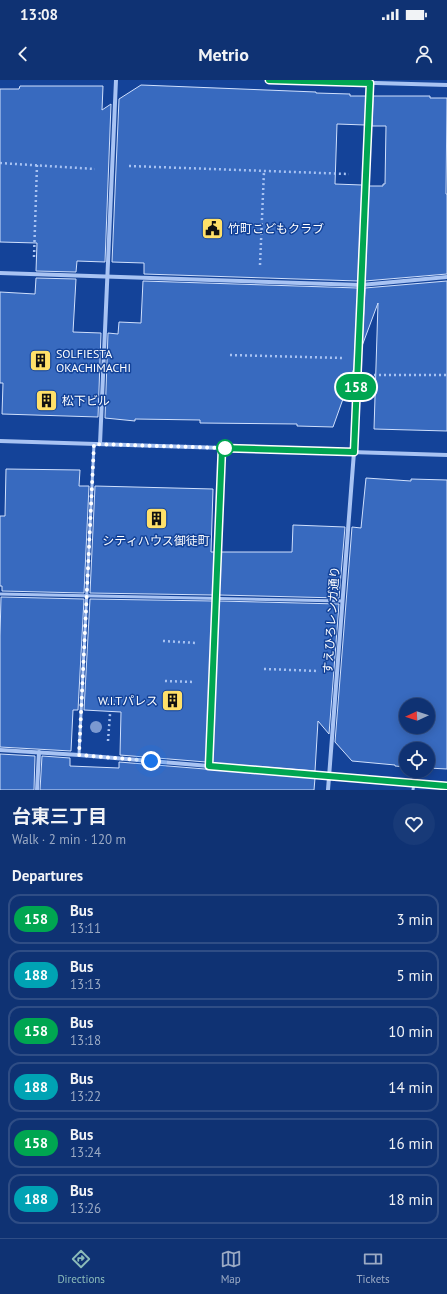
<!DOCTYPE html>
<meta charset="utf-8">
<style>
:root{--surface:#0f3273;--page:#183a78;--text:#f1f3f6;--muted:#9baac4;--line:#2f4d85;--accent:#8bbbb9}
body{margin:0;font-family:"PT Sans","Noto Sans JP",sans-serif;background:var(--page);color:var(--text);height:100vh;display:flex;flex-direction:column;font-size:15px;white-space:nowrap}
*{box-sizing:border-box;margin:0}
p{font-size:13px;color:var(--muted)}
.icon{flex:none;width:22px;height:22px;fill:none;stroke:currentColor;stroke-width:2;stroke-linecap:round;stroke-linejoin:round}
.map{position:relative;height:710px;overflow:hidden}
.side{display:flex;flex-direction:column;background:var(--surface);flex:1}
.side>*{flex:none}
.badge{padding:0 8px;border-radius:13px;font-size:14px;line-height:26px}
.needle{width:26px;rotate:267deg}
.buttons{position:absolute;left:399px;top:618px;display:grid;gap:8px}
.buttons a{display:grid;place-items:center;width:36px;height:36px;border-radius:50%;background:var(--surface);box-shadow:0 2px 10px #0003,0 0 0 1px var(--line);font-size:20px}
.you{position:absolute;width:20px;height:20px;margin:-10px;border:3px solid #fff;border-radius:50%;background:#1a73e8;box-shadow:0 0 0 6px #1a73e833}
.map>.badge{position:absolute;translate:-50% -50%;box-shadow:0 0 0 2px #fff}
h2{padding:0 12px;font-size:15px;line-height:36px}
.round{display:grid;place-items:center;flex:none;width:42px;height:42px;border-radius:21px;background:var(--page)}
.summary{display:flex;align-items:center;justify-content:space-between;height:68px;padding:0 12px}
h1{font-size:19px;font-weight:700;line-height:30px}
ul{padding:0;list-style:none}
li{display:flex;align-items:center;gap:12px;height:50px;margin:0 8px 6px;padding:0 4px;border:2px solid var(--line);border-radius:12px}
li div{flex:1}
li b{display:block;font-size:15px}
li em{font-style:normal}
li .badge{min-width:44px;font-weight:700;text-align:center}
.status{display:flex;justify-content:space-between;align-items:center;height:28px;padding:0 20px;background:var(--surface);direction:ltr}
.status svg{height:11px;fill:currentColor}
header{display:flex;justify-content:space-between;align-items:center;height:52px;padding:0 12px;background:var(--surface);font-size:18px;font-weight:700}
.tab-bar{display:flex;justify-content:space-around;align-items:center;height:56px;border-top:1px solid var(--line);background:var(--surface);font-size:11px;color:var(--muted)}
.tab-bar a{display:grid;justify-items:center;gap:2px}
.tab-bar .on{color:var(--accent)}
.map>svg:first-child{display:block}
.building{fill:#386abf;stroke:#d0e0fd;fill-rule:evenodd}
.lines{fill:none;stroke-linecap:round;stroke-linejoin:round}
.path{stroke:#a8c3f3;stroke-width:2.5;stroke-dasharray:2 3;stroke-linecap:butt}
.service{stroke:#a8c3f3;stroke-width:3}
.minor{stroke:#a8c3f3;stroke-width:4}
.tree{fill:#7b99d0}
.line-casing{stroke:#fff;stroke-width:9}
.line{stroke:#00a651;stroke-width:6}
.walk{stroke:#fff;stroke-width:4;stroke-dasharray:0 7.2}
.stop-dot{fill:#fff;stroke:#00a651;stroke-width:2}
.labels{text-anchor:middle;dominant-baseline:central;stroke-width:3;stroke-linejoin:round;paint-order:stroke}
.poi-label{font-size:12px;fill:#fff;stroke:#144399;text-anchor:start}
.street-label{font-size:12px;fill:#fff;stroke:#144399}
</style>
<div class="status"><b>13:08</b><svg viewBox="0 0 49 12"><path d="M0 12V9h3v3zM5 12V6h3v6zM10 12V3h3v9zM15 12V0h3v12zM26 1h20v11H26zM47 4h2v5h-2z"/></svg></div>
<header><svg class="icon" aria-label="back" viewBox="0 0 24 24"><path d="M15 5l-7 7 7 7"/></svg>Metrio<svg class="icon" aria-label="person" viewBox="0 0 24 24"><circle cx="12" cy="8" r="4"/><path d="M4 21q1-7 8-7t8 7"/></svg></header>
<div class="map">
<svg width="447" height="710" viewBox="0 0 447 710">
<rect width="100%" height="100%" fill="#144399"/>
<g class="building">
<polygon points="141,5 316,12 316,13 350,14 350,16 366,16 365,45 337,44 335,104 362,105 358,201 144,194 144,183 112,182 119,19"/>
<polygon points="20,6 103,6 102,30 111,24 105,182 77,181 76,192 36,191 37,163 0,162 0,9 19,9"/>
<polygon points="373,16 430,16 430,18 447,18 446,114 447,114 447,194 365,201 369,106 383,106 383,104 385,104 386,46 372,46"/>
<polygon points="36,198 76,199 73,252 101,253 98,337 2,334 3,303 0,303 0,212 35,214"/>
<polygon points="143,201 358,208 354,288 333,347 297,346 297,344 200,343 200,340 135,339 135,341 105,338 108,253 118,254 119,242 141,243"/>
<polygon points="447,201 447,351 374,349 378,223 362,266 365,208"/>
<polygon points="6,389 80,390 79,406 89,406 84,513 2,511 2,506 0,506 0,436 5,436"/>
<path d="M366,398L411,401V399L447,400V689L428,688V669H406V687L395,686V685L352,681L335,662L352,447L361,448ZM406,625H428V647H406Z"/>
<polygon points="95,406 213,409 211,472 215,472 213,515 90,513"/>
<polygon points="293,445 345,447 339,518 219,515 221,472 292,472"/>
<polygon points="1,517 84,519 78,630 73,630 71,671 0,667 0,556"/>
<polygon points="90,519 213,521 206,682 120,675 121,632 84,630"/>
<polygon points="219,521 339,524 329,654 318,641 315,691 212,683"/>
<polygon points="0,674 35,676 34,710 0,710"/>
<polygon points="42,676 70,678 70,686 119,688 119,682 315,698 314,710 40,710"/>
</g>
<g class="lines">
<g class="path">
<polyline points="0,83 95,89"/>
<polyline points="129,86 349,94"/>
<polyline points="34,177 37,85"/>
<polyline points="260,185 264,91"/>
<polyline points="230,275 342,278"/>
<polyline points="374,295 447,295"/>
<polyline points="163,561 197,563"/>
<polyline points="264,589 319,591"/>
<polyline points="165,601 195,602"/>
<polyline points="108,661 110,634"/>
</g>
<g class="service">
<polyline points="0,514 342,521"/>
<polyline points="79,675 94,364"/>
<polyline points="209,686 222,368"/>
<polyline points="413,710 414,703"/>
</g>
<g class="minor">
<polyline points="269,0 447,5"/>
<polyline points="0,193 361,205 447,197"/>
<polyline points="0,361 447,375"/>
<polyline points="100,364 116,0"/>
<polyline points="0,670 79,675 447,706"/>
<polyline points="37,710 39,672"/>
<polyline points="328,710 354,372 370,0"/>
</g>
</g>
<circle class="tree" cx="96" cy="647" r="6"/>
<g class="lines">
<defs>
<polyline id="line" points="269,0 370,3 354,372 222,368 209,686 447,706"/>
</defs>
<use href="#line" class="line-casing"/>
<use href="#line" class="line"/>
<polyline class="walk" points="151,681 79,675 94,364 225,368"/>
</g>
<defs>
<symbol id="civic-square" viewBox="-11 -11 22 22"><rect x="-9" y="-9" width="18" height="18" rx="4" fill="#ffe069" stroke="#144399"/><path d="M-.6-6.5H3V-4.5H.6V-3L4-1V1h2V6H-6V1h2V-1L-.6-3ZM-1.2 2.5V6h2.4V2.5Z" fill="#111"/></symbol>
<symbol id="building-square" viewBox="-11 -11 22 22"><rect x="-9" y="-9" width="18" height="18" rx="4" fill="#ffe069" stroke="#144399"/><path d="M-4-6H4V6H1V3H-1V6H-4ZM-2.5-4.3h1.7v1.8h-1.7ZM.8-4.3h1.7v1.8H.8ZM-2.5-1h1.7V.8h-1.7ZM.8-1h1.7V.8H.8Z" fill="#111"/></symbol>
</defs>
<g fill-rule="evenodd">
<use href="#civic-square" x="200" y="136" width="25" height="25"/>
<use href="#building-square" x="28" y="268" width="25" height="25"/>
<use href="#building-square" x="34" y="308" width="25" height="25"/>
<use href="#building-square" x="144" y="426" width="25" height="25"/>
<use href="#building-square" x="160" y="608" width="25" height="25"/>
</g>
<circle class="stop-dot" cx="225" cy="368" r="8"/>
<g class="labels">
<g class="poi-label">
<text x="228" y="148">竹町こどもクラブ</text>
<text x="56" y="273">SOLFIESTA<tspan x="56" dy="14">OKACHIMACHI</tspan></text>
<text x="62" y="320">松下ビル</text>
<text x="156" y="460" text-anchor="middle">シティハウス御徒町</text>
<text x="158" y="620" text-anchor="end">W.I.Tパレス</text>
</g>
<g class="street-label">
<text transform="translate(331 540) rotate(-86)">すえひろレンガ通り</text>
</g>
</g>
</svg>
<div class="buttons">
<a><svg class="needle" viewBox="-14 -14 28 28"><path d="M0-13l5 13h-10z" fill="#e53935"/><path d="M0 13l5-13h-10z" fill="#9baac4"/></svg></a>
<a><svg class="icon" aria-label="locate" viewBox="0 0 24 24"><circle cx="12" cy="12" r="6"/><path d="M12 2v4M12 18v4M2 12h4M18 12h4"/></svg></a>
</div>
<div class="you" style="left:151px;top:681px"></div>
<b class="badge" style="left:356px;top:307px;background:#00a651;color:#fff">158</b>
</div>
<section class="side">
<div class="summary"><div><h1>台東三丁目</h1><p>Walk · 2 min · 120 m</p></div><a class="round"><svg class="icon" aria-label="heart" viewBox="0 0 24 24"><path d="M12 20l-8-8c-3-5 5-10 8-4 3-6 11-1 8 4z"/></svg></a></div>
<h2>Departures</h2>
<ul>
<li><span class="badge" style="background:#00a651;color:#fff">158</span><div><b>Bus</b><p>13:11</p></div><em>3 min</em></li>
<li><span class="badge" style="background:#00a3b4;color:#fff">188</span><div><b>Bus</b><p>13:13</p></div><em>5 min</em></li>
<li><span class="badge" style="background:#00a651;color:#fff">158</span><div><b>Bus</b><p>13:18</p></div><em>10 min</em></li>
<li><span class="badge" style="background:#00a3b4;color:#fff">188</span><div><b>Bus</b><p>13:22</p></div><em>14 min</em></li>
<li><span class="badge" style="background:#00a651;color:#fff">158</span><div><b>Bus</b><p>13:24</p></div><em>16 min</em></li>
<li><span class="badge" style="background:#00a3b4;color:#fff">188</span><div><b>Bus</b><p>13:26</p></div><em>18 min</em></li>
</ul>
</section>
<nav class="tab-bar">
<a class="on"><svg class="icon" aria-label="directions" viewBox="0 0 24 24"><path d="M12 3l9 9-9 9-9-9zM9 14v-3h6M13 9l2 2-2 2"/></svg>Directions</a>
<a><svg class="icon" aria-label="map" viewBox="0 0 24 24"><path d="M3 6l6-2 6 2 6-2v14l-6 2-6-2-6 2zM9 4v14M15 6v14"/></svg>Map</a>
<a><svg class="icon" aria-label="tickets" viewBox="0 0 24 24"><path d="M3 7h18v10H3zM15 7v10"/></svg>Tickets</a>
</nav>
